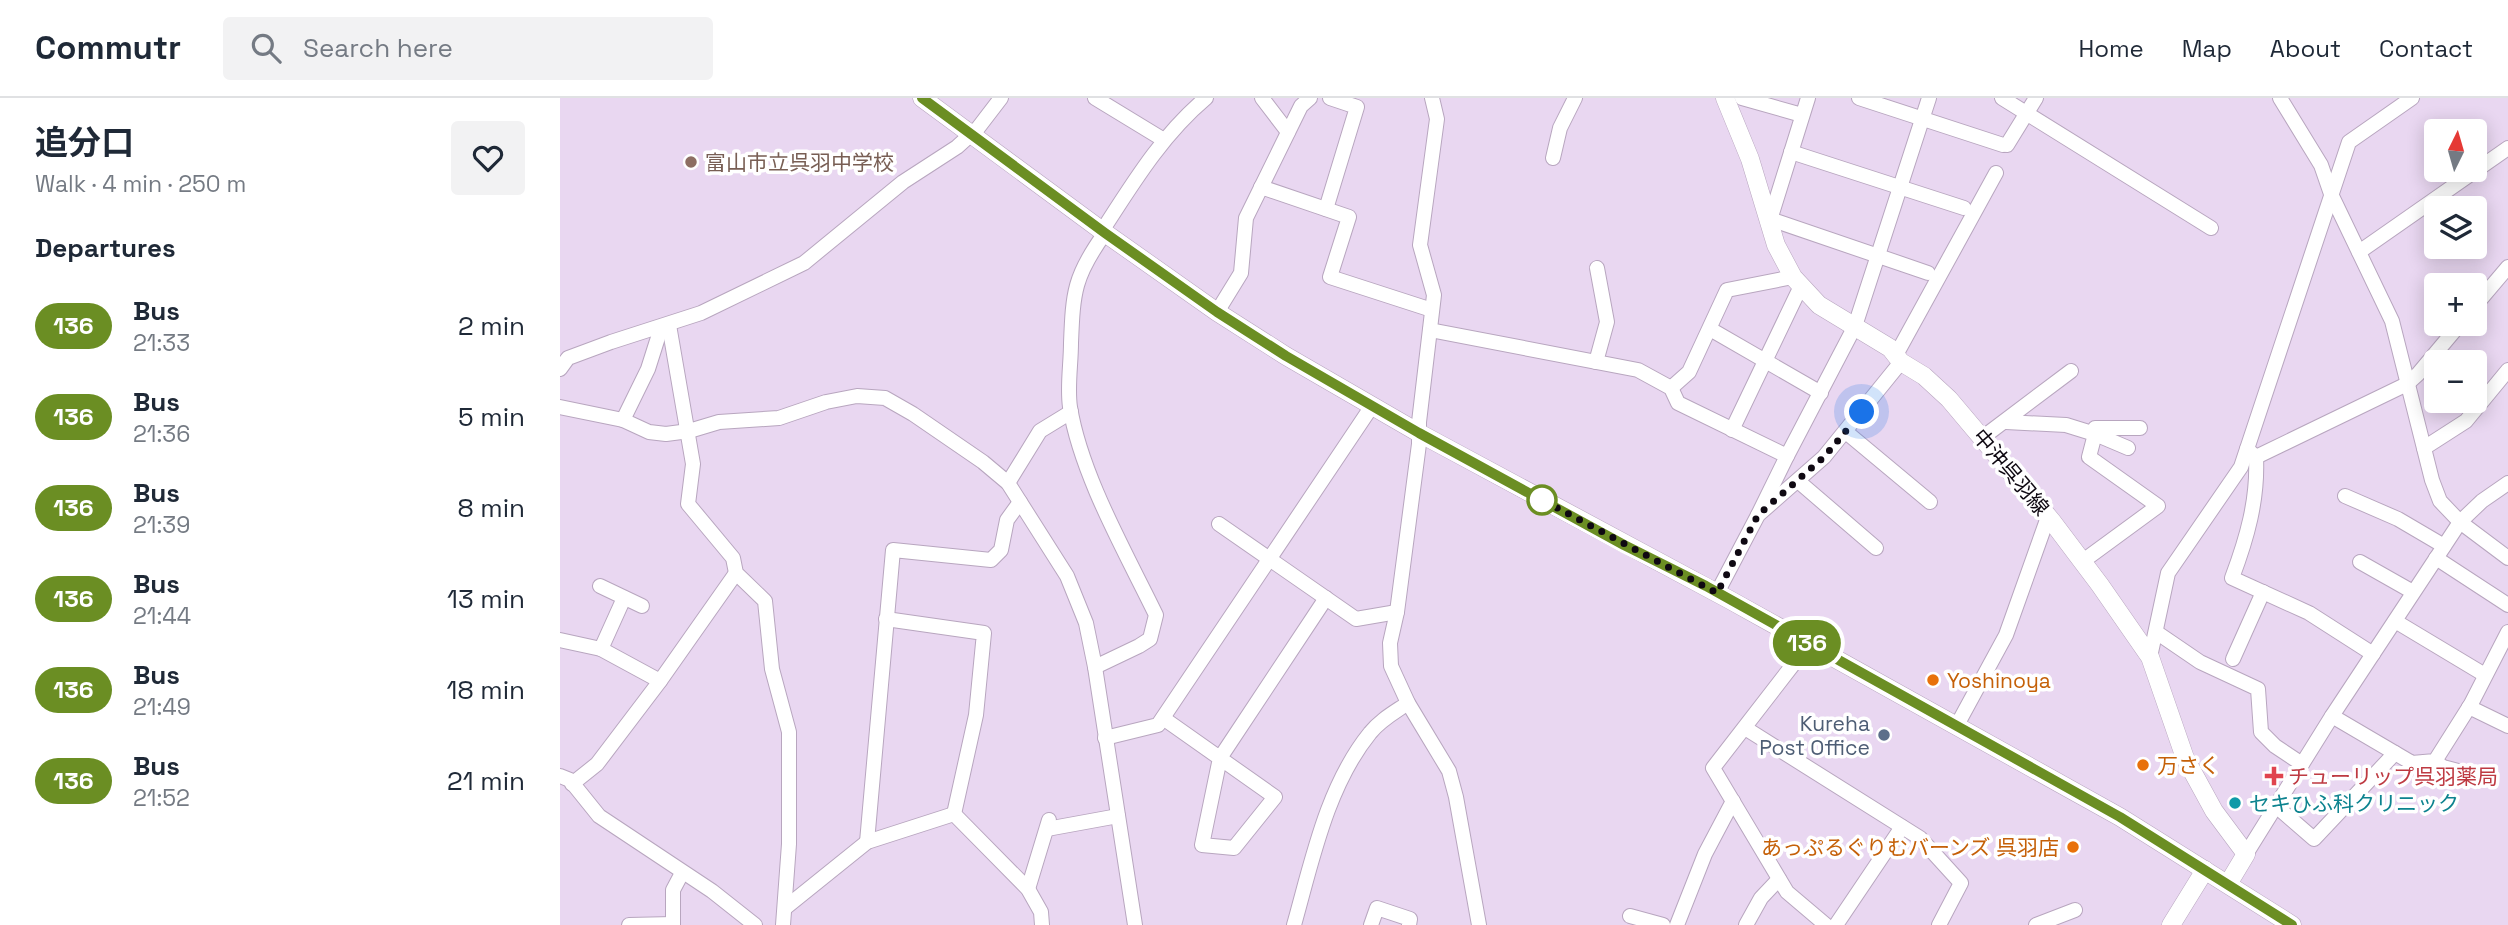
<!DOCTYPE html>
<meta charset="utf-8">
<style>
:root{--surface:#fff;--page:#f2f2f3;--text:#1f2937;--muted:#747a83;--line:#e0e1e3}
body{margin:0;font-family:"Space Grotesk","Noto Sans JP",sans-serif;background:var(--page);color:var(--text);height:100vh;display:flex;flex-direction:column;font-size:26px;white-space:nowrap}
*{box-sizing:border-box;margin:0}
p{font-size:23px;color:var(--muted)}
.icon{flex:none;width:38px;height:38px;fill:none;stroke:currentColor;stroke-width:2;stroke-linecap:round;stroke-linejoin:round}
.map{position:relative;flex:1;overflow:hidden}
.sheet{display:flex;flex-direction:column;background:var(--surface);width:560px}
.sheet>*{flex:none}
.badge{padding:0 14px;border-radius:23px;font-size:24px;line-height:46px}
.needle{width:46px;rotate:5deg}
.buttons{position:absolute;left:1864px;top:21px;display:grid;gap:14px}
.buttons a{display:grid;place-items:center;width:63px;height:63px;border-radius:7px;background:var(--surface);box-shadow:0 4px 18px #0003;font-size:35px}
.you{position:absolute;width:35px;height:35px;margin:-18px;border:5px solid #fff;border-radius:50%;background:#1a73e8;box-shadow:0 0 0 10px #1a73e833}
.map>.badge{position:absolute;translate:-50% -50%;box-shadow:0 0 0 4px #fff}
h2{padding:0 35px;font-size:26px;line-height:63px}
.round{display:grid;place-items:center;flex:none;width:74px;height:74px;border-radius:7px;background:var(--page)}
.overview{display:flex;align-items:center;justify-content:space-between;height:119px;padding:0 35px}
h1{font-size:33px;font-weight:700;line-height:52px}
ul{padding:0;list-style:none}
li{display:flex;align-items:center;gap:21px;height:91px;padding:0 35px}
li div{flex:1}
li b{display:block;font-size:26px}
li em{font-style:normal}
li .badge{min-width:77px;font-weight:700;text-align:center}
header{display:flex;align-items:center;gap:42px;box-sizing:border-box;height:98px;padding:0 35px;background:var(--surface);border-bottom:2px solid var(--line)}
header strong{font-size:33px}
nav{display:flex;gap:38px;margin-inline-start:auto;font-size:24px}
.search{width:490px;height:63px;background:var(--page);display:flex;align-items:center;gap:18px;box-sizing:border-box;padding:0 24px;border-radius:7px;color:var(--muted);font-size:26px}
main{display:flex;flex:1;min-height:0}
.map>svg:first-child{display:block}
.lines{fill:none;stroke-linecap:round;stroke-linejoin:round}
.minor-casing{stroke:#b8a6bf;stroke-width:16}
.major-casing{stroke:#b8a6bf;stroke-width:19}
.minor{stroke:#fff;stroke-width:14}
.major{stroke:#fff;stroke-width:18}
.line-casing{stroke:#fff;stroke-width:16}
.line{stroke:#6b8e23;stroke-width:10}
.walk{stroke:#0f0912;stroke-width:7;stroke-dasharray:0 12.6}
.education-dot{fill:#8d6e63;stroke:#fff;stroke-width:2.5}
.stop-dot{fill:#fff;stroke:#6b8e23;stroke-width:3.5}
.food-dot{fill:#e8710a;stroke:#fff;stroke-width:2.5}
.service-dot{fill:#5c6f8a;stroke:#fff;stroke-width:2.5}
.health-dot{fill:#e0444e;stroke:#fff;stroke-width:2.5}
.culture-dot{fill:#0f9aa8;stroke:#fff;stroke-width:2.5}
.labels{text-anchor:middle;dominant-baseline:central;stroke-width:7;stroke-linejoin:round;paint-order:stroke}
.education-label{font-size:21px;fill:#785e54;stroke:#fff;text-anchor:start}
.street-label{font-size:21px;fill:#0f0912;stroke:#fff}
.food-label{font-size:21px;fill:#c56008;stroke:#fff;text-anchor:start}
.service-label{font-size:21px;fill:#4e5e75;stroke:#fff;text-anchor:end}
.health-label{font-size:21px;fill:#be3a42;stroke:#fff;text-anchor:start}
.culture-label{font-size:21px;fill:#0d838f;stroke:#fff;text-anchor:start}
</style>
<header>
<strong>Commutr</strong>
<div class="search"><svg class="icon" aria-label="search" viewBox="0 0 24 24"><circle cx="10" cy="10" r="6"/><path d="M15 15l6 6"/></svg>Search here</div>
<nav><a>Home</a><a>Map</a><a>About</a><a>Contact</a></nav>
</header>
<main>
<section class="sheet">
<div class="overview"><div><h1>追分口</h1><p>Walk · 4 min · 250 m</p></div><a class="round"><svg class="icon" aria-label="heart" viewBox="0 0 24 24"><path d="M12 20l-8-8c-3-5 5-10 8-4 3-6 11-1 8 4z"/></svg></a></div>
<h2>Departures</h2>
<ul>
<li><span class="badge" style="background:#6b8e23;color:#fff">136</span><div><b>Bus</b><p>21:33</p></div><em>2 min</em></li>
<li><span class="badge" style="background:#6b8e23;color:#fff">136</span><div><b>Bus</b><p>21:36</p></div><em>5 min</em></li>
<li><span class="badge" style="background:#6b8e23;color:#fff">136</span><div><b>Bus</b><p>21:39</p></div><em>8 min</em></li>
<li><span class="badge" style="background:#6b8e23;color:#fff">136</span><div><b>Bus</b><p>21:44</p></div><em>13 min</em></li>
<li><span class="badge" style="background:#6b8e23;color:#fff">136</span><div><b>Bus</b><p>21:49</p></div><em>18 min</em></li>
<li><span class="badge" style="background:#6b8e23;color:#fff">136</span><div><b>Bus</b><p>21:52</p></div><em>21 min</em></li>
</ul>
</section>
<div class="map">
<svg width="1948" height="827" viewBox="0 0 1948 827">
<rect width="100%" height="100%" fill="#e9d7f1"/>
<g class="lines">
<defs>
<g id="minor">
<polyline points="535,0 604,42"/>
<polyline points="702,0 728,34"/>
<polyline points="872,0 877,21 860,147 874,197 859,324 859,346 837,514 830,545 831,568 848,605 889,673 896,699 919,827"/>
<polyline points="1182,0 1242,17"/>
<polyline points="1248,0 1209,125 1216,123 1368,175"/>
<polyline points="1299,0 1443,47"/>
<polyline points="1442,0 1651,130"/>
<polyline points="1720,0 1761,67 1771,96 1832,223 1872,382 1880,403 1900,424 1948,460"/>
<polyline points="1447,47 1476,0"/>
<polyline points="1231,54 1404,110"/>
<polyline points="993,60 1000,30 1015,0"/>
<polyline points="701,89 789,119 770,179 872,212"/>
<polyline points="766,111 797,9 770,0"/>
<path d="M542,133C573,85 602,37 646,0"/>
<polyline points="1799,154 1948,50"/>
<polyline points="1914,209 1948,169"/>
<polyline points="657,214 681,175 686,120 741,8 750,0"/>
<polyline points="109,227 133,366 128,406 173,460 176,475 205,503 212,571 229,634 229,746 223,827"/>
<polyline points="1150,231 1261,295"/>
<polyline points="870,232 1078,272 1111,290 1118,305 1227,358 1198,417"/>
<polyline points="1336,257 1436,75"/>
<polyline points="1036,264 1047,224 1037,170"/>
<polyline points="0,271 8,260 51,244 141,215 244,165 343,84 397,49 418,30 441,0"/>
<polyline points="1111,290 1129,274 1167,192 1233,179"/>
<polyline points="0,309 63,322 89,334 106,336 129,333 159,324 219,320 266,304 297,298 325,300 353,316 423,364 448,385 507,478 526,525 535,569 575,827"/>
<polyline points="63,322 88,271 101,230"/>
<polyline points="1446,324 1506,327 1535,336 1535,330 1580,330"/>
<polyline points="1172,332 1241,188"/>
<polyline points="1286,334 1370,404"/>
<polyline points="1422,340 1511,273"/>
<polyline points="1864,350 1906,323 1948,272"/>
<path d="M1687,351L1696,359C1698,402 1687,440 1672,480L1749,515L1813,556"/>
<polyline points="1227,358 1295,228 1369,0"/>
<polyline points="1696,359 1847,286 1858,276 1900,226"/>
<polyline points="1238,383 1316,450"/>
<polyline points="448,385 480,333 511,314"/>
<polyline points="1785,398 1838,421 1884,448"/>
<polyline points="659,426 796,521 837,514"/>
<polyline points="1876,460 1948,507"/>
<polyline points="1523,463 1598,408 1529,359 1535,336 1568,350"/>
<polyline points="1800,464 1853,494"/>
<polyline points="40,488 82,508"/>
<polyline points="1157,495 1198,417 1264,359 1341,264"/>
<polyline points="326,521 424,535 416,617 394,716"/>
<polyline points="1835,523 1925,577"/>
<polyline points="1596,534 1640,564 1698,591 1701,634 1715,648 1742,666"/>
<polyline points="0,542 41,551 100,583"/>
<polyline points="1249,546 1153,670 1227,794 1266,827"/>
<polyline points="41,551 64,500"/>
<polyline points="1590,559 1608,475 1681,369 1789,44 1852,0"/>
<polyline points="1673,561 1703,494"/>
<path d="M535,569L579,548L590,541L596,517C566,455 521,377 510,309C507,289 511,266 511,245C513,194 514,178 545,135"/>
<polyline points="1909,609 1948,628"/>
<polyline points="1772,618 1852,665 1875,663 1911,606 1948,534"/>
<polyline points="603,620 715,699 674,750 642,747 660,660 766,500"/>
<polyline points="1396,629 1446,537 1488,419"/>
<polyline points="1185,630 1360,740 1401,785 1379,827"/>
<polyline points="545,640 598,627 812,308"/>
<polyline points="1875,663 1883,669 1917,678"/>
<polyline points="0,678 10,682 39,718 152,793 195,827"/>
<polyline points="12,686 37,666 100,583 176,475"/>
<polyline points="1716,708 1754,741 1835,655"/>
<polyline points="394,716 468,791 481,814 482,827"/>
<polyline points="487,731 558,718"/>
<polyline points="307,744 333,452 431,462 441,452 447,422 460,404"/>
<polyline points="1686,756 1772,618 1900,424 1922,403 1948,385"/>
<polyline points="468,791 489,722"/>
<polyline points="225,810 307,744 394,716"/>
<polyline points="1070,818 1103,827"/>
<polyline points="69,827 113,826"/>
<polyline points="113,827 113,792 122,775"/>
<path d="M734,827C752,763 767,688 810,635C820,622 835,614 848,605"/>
<polyline points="811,827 817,810 850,821 849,827"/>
<polyline points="1117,827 1145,756 1173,703"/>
<polyline points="1186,827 1201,800 1219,781"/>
<polyline points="1276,827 1342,729"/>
<polyline points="1476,827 1515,812"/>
</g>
<g id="major">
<polyline points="362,0 545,135 657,214 726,258 859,335 1170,502 1560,719 1732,827"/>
<polyline points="1165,0 1190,61 1216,147 1233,179 1259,207 1330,250 1341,264 1364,278 1389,301 1491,422 1540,487 1590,559 1625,660 1654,713 1686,756 1668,786"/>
<polyline points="1611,827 1645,772"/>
</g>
</defs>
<use href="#minor" class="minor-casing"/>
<use href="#major" class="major-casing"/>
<use href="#minor" class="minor"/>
<use href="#major" class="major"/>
</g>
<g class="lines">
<defs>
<polyline id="line" points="362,0 545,135 657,214 726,258 859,335 1064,447 1146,488 1560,719 1732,827"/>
</defs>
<use href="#line" class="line-casing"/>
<use href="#line" class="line"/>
<polyline class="walk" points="982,402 973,397 1157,495 1198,417 1264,359 1302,314"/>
</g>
<circle class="education-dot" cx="131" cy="64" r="7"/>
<circle class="stop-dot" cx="982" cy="402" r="14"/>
<g class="food-dot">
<circle cx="1373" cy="582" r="7"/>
<circle cx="1583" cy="667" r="7"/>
<circle cx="1513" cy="749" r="7"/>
</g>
<circle class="service-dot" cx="1324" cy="637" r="7"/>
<path class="health-dot" d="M1710.5 667.5h7v7h7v7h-7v7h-7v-7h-7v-7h7z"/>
<circle class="culture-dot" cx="1675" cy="705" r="7"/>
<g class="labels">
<g class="education-label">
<text x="145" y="64">富山市立呉羽中学校</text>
</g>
<g class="street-label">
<text transform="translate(1451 374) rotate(50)">中沖呉羽線</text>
</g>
<g class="food-label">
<text x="1387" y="582">Yoshinoya</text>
<text x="1597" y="667">万さく</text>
<text x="1499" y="749" text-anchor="end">あっぷるぐりむバーンズ 呉羽店</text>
</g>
<g class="service-label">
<text x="1310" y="625">Kureha<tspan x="1310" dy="24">Post Office</tspan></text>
</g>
<g class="health-label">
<text x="1728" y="678">チューリップ呉羽薬局</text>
</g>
<g class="culture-label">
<text x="1689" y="705">セキひふ科クリニック</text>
</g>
</g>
</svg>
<div class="buttons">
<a><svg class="needle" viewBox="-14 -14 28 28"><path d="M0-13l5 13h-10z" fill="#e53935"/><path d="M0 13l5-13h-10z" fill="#747a83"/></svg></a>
<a><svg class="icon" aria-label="layers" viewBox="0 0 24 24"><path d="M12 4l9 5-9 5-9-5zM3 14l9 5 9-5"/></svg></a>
<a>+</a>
<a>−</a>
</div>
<div class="you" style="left:1302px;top:314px"></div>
<b class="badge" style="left:1247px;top:545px;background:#6b8e23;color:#fff">136</b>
</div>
</main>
